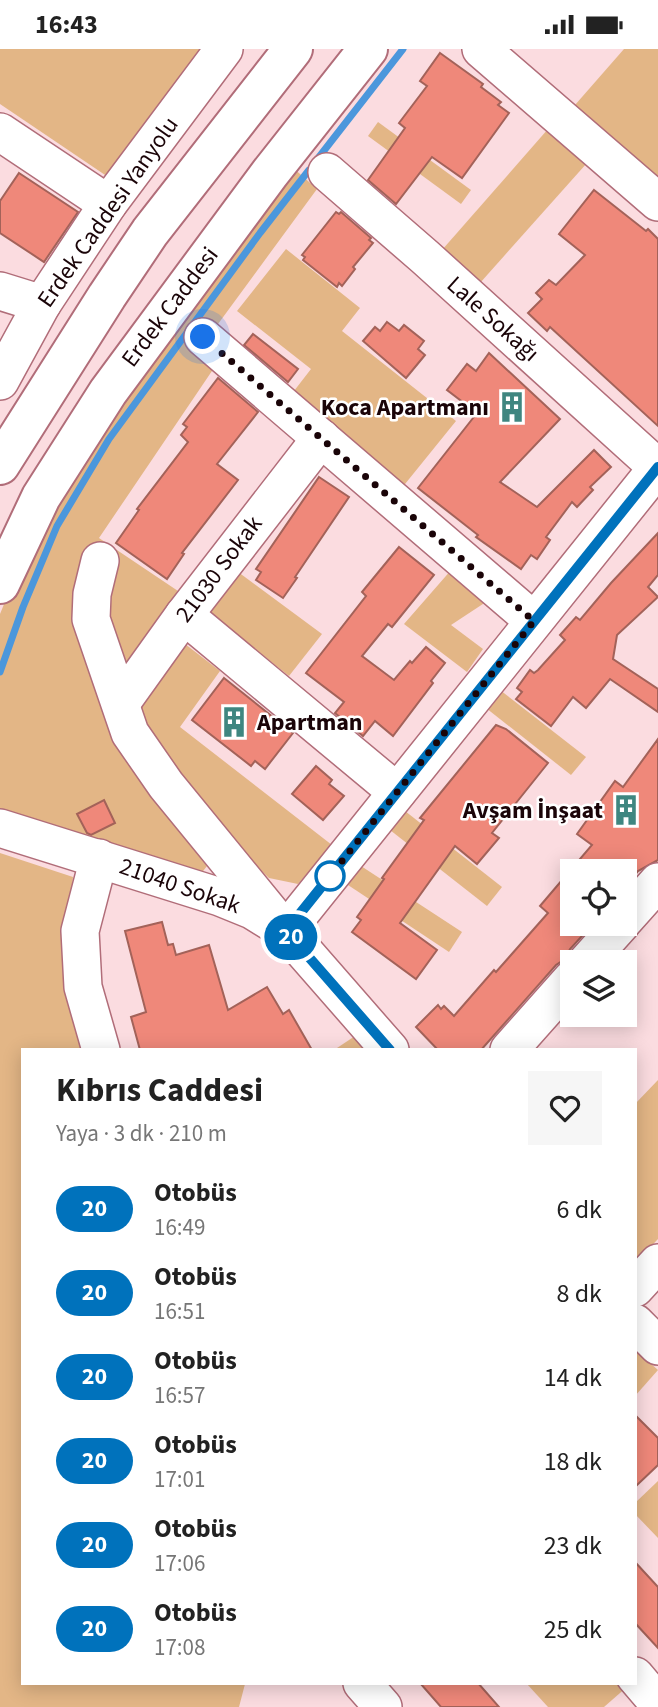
<!DOCTYPE html>
<html lang="tr">
<meta charset="utf-8">
<style>
:root{--surface:#fff;--page:#f6f6f6;--text:#222;--muted:#767676}
body{margin:0;font-family:"Source Sans 3",sans-serif;background:var(--page);color:var(--text);height:100vh;display:flex;flex-direction:column;font-size:26px;white-space:nowrap}
*{box-sizing:border-box;margin:0}
p{font-size:23px;color:var(--muted)}
.icon{flex:none;width:38px;height:38px;fill:none;stroke:currentColor;stroke-width:2;stroke-linecap:round;stroke-linejoin:round}
.map{position:relative;flex:1;overflow:hidden}
.drawer{position:absolute;left:21px;top:999px;width:616px;height:637px;display:flex;flex-direction:column;background:var(--surface);border-radius:0px;box-shadow:0 4px 18px #0003}
.drawer>*{flex:none}
.badge{padding:0 14px;border-radius:23px;font-size:24px;line-height:46px}
.fabs{position:absolute;left:560px;top:810px;display:grid;gap:14px}
.fabs a{display:grid;place-items:center;width:77px;height:77px;border-radius:0px;background:var(--surface);box-shadow:0 4px 18px #0003;font-size:35px}
.you{position:absolute;width:35px;height:35px;margin:-18px;border:5px solid #fff;border-radius:50%;background:#1a73e8;box-shadow:0 0 0 10px #1a73e833}
.map>.badge{position:absolute;translate:-50% -50%;box-shadow:0 0 0 4px #fff}
.round{display:grid;place-items:center;flex:none;width:74px;height:74px;border-radius:0px;background:var(--page)}
.overview{display:flex;align-items:center;justify-content:space-between;height:119px;padding:0 35px}
h1{font-size:33px;font-weight:700;line-height:52px}
ul{padding:0;list-style:none}
li{display:flex;align-items:center;gap:21px;height:84px;padding:0 35px}
li div{flex:1}
li b{display:block;font-size:26px}
li em{font-style:normal}
li .badge{min-width:77px;font-weight:700;text-align:center}
.status{display:flex;justify-content:space-between;align-items:center;height:49px;padding:0 35px;background:var(--surface);direction:ltr}
.status svg{height:19px;fill:currentColor}
.map>svg:first-child{display:block}
.green{fill:#e3b686}
.lines{fill:none;stroke-linecap:round;stroke-linejoin:round}
.stream{stroke:#4b97dc;stroke-width:7}
.building{fill:#ef887a;stroke:#a36259;stroke-width:2}
.minor-casing{stroke:#b16d79;stroke-width:40}
.highway-casing{stroke:#b16d79;stroke-width:42}
.minor{stroke:#fff;stroke-width:37}
.highway{stroke:#fff;stroke-width:38}
.line-casing{stroke:#fff;stroke-width:16}
.line{stroke:#0072bc;stroke-width:10}
.walk{stroke:#1a0408;stroke-width:7;stroke-dasharray:0 12.6}
.stop-dot{fill:#fff;stroke:#0072bc;stroke-width:3.5}
.labels{text-anchor:middle;dominant-baseline:central;stroke-width:5;stroke-linejoin:round;paint-order:stroke}
.street-label{font-size:24px;fill:#1a0408;stroke:#fff}
.poi-label{font-size:24px;font-weight:bold;fill:#1a0408;stroke:#fff;text-anchor:end}
</style>
<div class="status"><b>16:43</b><svg viewBox="0 0 49 12"><path d="M0 12V9h3v3zM5 12V6h3v6zM10 12V3h3v9zM15 12V0h3v12zM26 1h20v11H26zM47 4h2v5h-2z"/></svg></div>
<div class="map">
<svg width="658" height="1658" viewBox="0 0 658 1658">
<rect width="100%" height="100%" fill="#fbdce0"/>
<g class="green">
<polygon points="0,0 204,0 114,132 0,55"/>
<polygon points="624,0 658,0 658,128 575,56"/>
<polygon points="378,73 471,141 461,155 368,87"/>
<polygon points="548,80 587,114 480,234 442,201"/>
<polygon points="291,117 317,140 196,305 214,319 99,489 178,542 120,625 155,740 172,773 207,817 200,826 0,766 0,565 23,509 55,446"/>
<polygon points="286,200 360,259 342,282 456,372 401,440 287,351 311,320 237,262"/>
<polygon points="230,517 322,585 289,627 212,566 210,551"/>
<polygon points="452,520 492,549 451,576 483,600 467,623 404,575"/>
<polygon points="176,588 220,622 180,678 332,796 298,835 269,829 199,763 143,691 137,644"/>
<polygon points="500,641 586,708 571,726 486,659"/>
<polygon points="405,762 502,838 487,857 390,781"/>
<polygon points="0,804 73,828 66,909 82,1001 23,1001 23,1634 245,1635 239,1658 0,1658"/>
<polygon points="361,817 462,883 449,903 348,836"/>
<polygon points="355,987 366,1001 334,1001"/>
<polygon points="658,1031 658,1190 635,1214 635,1055"/>
<polygon points="635,1301 658,1321 635,1347"/>
<polygon points="658,1432 658,1489 635,1465 635,1454"/>
<polygon points="626,1634 628,1637 604,1658 548,1658 527,1635"/>
</g>
<g class="lines">
<g class="stream">
<polyline points="319,108 403,0"/>
<polyline points="0,623 23,558 57,477 109,390 260,184 309,121"/>
</g>
</g>
<g class="building">
<polygon points="440,4 483,35 481,38 501,53 498,56 509,64 462,129 432,108 396,155 368,131 405,79 399,74 427,37 420,32"/>
<polygon points="19,124 78,163 44,213 0,184 0,152"/>
<polygon points="594,141 646,182 648,180 658,190 658,377 550,278 547,282 528,264 542,250 536,244 549,231 556,236 585,206 559,185"/>
<polygon points="336,163 339,165 341,163 371,189 369,191 373,194 353,218 355,220 342,237 339,234 337,238 303,211 305,208 302,206"/>
<polygon points="387,273 399,282 404,276 424,292 418,300 425,306 406,329 363,292 375,278 380,282"/>
<polygon points="253,285 298,320 288,333 244,296"/>
<polygon points="489,304 560,370 500,433 537,458 594,401 611,418 590,438 593,441 577,458 572,453 546,488 550,491 537,510 531,506 521,520 476,488 478,486 418,439 477,364 447,341 467,315 476,322"/>
<polygon points="218,329 258,363 217,415 238,431 182,504 184,505 167,530 116,494 139,461 137,460 188,393 181,386 187,378 183,375"/>
<polygon points="319,428 349,448 295,528 297,529 283,549 256,531 261,523 256,520"/>
<polygon points="658,484 658,526 648,538 658,548 617,586 613,610 658,640 658,663 610,630 586,659 573,648 551,677 516,650 522,643 517,639 530,621 534,624 538,621 565,591 560,586 576,568 580,571 611,534"/>
<polygon points="399,498 434,526 392,578 388,575 362,607 394,631 410,612 412,614 426,598 445,614 431,632 433,634 393,687 375,672 363,687 335,664 344,653 306,624 366,547 362,543"/>
<polygon points="224,629 293,684 265,720 255,712 251,717 192,671"/>
<polygon points="496,676 506,680 548,714 492,784 499,789 477,815 455,797 400,874 437,901 416,930 352,883 361,871 357,868 384,830 382,829 424,771 420,769"/>
<polygon points="658,690 658,811 638,822 628,834 625,831 625,822 572,822 572,875 593,875 570,900 565,910 556,916 481,1001 438,1001 416,978 438,956 441,960 444,957 454,967 494,921 496,923 548,864 540,857 592,796 577,785 615,732 623,738"/>
<polygon points="316,717 332,731 329,735 344,747 323,771 292,745"/>
<polygon points="104,751 115,774 91,786 87,784 77,765"/>
<polygon points="162,873 168,896 173,895 176,906 209,896 228,961 267,938 283,965 289,961 312,1001 140,1001 131,968 146,963 125,882"/>
<polygon points="635,1366 658,1389 658,1416 635,1438"/>
<polygon points="635,1513 658,1538 658,1599 635,1574"/>
<polygon points="420,1634 478,1634 499,1658 441,1658"/>
</g>
<g class="lines">
<defs>
<g id="minor">
<polyline points="481,0 658,153"/>
<polyline points="0,83 108,155"/>
<polyline points="327,123 425,208 658,419"/>
<polyline points="0,242 42,255"/>
<polyline points="203,288 534,572"/>
<polyline points="0,332 42,255 108,155 224,0"/>
<polyline points="100,512 92,545 91,570 130,684 166,736 274,868"/>
<polyline points="184,566 397,743"/>
<polyline points="121,654 184,566 321,389"/>
<polyline points="0,779 220,848 252,861 286,882 390,1001"/>
<polyline points="99,809 80,882 83,938 101,1001"/>
<polyline points="625,870 658,833"/>
<polyline points="286,882 658,418"/>
<polyline points="586,914 621,875"/>
<polyline points="509,1001 572,930"/>
<polyline points="635,1239 658,1214"/>
<polyline points="635,1274 658,1297"/>
<polyline points="635,1627 658,1654"/>
<polyline points="362,1634 383,1658"/>
</g>
<g id="highway">
<polyline points="0,416 107,247 150,183 293,0"/>
<polyline points="0,535 41,448 108,343 270,124 368,0"/>
</g>
</defs>
<use href="#minor" class="minor-casing"/>
<use href="#highway" class="highway-casing"/>
<use href="#minor" class="minor"/>
<use href="#highway" class="highway"/>
</g>
<g class="lines">
<defs>
<polyline id="line" points="390,1001 286,882 658,418"/>
</defs>
<use href="#line" class="line-casing"/>
<use href="#line" class="line"/>
<polyline class="walk" points="203,288 534,572 330,827"/>
</g>
<defs>
<symbol id="building-bare" viewBox="-9 -9 18 18"><path d="M-4-6H4V6H1V3H-1V6H-4ZM-2.5-4.3h1.7v1.8h-1.7ZM.8-4.3h1.7v1.8H.8ZM-2.5-1h1.7V.8h-1.7ZM.8-1h1.7V.8H.8Z" fill="#3f8680" stroke="#fff" stroke-width="2.5" paint-order="stroke"/></symbol>
</defs>
<g fill-rule="evenodd">
<use href="#building-bare" x="490" y="336" width="44" height="44"/>
<use href="#building-bare" x="212" y="651" width="44" height="44"/>
<use href="#building-bare" x="604" y="739" width="44" height="44"/>
</g>
<circle class="stop-dot" cx="330" cy="827" r="14"/>
<g class="labels">
<g class="street-label">
<text transform="translate(108 163) rotate(-55)">Erdek Caddesi Yanyolu</text>
<text transform="translate(170 258) rotate(-53)">Erdek Caddesi</text>
<text transform="translate(493 270) rotate(42)">Lale Sokağı</text>
<text transform="translate(219 520) rotate(-53)">21030 Sokak</text>
<text transform="translate(180 837) rotate(19)">21040 Sokak</text>
</g>
<g class="poi-label">
<text x="489" y="358">Koca Apartmanı</text>
<text x="257" y="673" text-anchor="start">Apartman</text>
<text x="603" y="761">Avşam İnşaat</text>
</g>
</g>
</svg>
<div class="fabs">
<a><svg class="icon" aria-label="locate" viewBox="0 0 24 24"><circle cx="12" cy="12" r="6"/><path d="M12 2v4M12 18v4M2 12h4M18 12h4"/></svg></a>
<a><svg class="icon" aria-label="layers" viewBox="0 0 24 24"><path d="M12 4l9 5-9 5-9-5zM3 14l9 5 9-5"/></svg></a>
</div>
<div class="you" style="left:203px;top:288px"></div>
<b class="badge" style="left:291px;top:888px;background:#0072bc;color:#fff">20</b>
<section class="drawer">
<div class="overview"><div><h1>Kıbrıs Caddesi</h1><p>Yaya · 3 dk · 210 m</p></div><a class="round"><svg class="icon" aria-label="heart" viewBox="0 0 24 24"><path d="M12 20l-8-8c-3-5 5-10 8-4 3-6 11-1 8 4z"/></svg></a></div>
<ul>
<li><span class="badge" style="background:#0072bc;color:#fff">20</span><div><b>Otobüs</b><p>16:49</p></div><em>6 dk</em></li>
<li><span class="badge" style="background:#0072bc;color:#fff">20</span><div><b>Otobüs</b><p>16:51</p></div><em>8 dk</em></li>
<li><span class="badge" style="background:#0072bc;color:#fff">20</span><div><b>Otobüs</b><p>16:57</p></div><em>14 dk</em></li>
<li><span class="badge" style="background:#0072bc;color:#fff">20</span><div><b>Otobüs</b><p>17:01</p></div><em>18 dk</em></li>
<li><span class="badge" style="background:#0072bc;color:#fff">20</span><div><b>Otobüs</b><p>17:06</p></div><em>23 dk</em></li>
<li><span class="badge" style="background:#0072bc;color:#fff">20</span><div><b>Otobüs</b><p>17:08</p></div><em>25 dk</em></li>
</ul>
</section>
</div>
